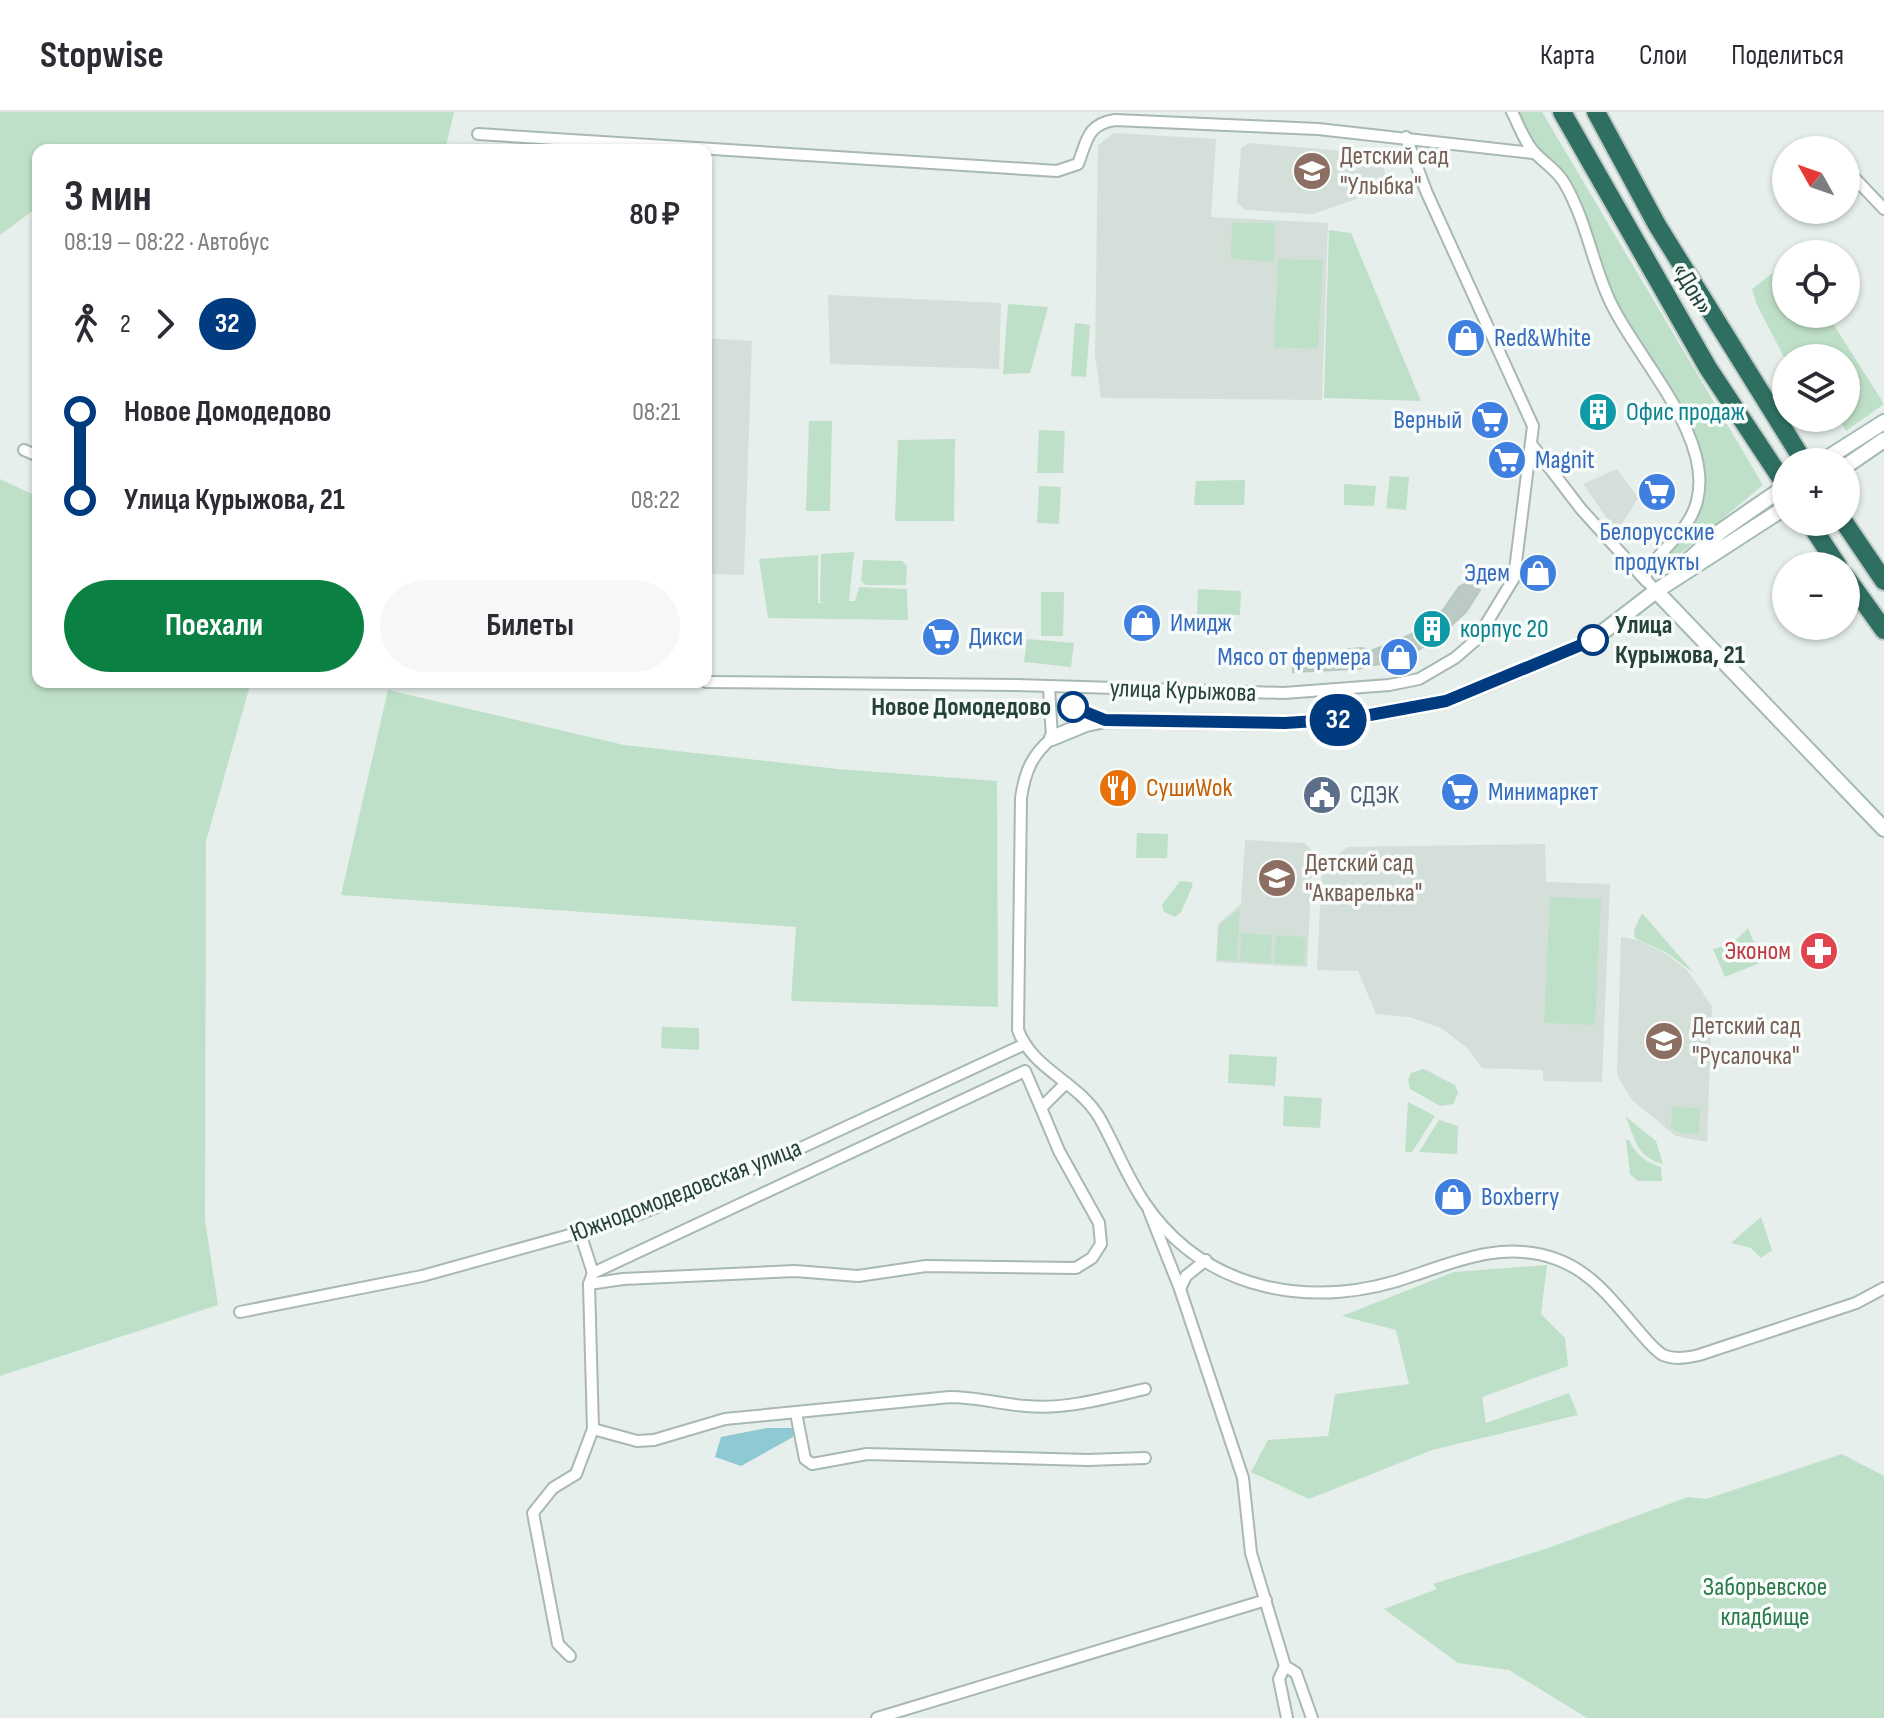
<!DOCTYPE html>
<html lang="ru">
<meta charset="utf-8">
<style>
:root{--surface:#fff;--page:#f7f7f7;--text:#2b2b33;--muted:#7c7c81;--line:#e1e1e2;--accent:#0b8043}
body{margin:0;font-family:"Sofia Sans Condensed",sans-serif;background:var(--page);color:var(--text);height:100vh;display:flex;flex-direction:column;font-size:30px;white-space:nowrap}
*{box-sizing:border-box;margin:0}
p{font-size:26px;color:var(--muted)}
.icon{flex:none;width:44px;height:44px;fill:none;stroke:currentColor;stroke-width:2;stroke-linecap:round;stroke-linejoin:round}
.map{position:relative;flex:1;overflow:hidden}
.drawer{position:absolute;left:32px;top:32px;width:680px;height:544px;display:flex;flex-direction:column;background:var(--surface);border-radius:16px;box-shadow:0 2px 6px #0004}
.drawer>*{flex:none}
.badge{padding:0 16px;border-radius:26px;font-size:28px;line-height:52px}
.needle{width:52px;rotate:310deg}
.fabs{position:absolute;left:1772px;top:24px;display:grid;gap:16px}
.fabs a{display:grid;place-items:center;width:88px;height:88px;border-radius:50%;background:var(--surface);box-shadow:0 2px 6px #0004;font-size:40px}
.map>.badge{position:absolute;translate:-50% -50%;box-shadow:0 0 0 4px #fff}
.legs{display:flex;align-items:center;gap:12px;height:88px;padding:0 32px;font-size:26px}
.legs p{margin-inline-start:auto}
.overview{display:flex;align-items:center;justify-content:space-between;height:136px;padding:0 32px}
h1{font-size:44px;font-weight:700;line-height:60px}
.primary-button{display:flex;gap:16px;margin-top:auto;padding:16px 32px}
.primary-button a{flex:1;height:92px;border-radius:48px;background:var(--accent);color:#fff;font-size:32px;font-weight:700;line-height:92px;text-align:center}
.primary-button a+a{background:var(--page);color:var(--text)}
ul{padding:0 32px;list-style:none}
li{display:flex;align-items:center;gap:28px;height:88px;font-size:30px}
li i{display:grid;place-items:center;width:12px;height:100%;margin:0 10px;background:currentColor}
li i::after{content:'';width:20px;height:20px;margin:-10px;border:6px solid;border-radius:50%;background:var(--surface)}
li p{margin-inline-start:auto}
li:first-child i{background:linear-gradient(#0000 50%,currentColor 0)}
li:last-child i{background:linear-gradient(currentColor 50%,#0000 0)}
header{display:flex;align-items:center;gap:48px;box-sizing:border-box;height:112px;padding:0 40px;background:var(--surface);border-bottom:2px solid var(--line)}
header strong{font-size:38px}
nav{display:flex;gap:44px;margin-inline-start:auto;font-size:28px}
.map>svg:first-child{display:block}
.built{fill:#d4dfda}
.green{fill:#bfe0c8}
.water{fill:#8ec9d4}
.building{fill:#bbcac4;stroke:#b8c9c2;stroke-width:2}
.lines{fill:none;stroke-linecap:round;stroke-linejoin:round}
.street-casing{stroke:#a8b8b2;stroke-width:14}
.secondary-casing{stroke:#a4bbb3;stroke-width:18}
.highway-casing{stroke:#c2cac8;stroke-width:22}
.street{stroke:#fff;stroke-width:10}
.secondary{stroke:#fff;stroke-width:14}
.highway{stroke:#2f6f62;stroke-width:18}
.secondary-bridge-casing{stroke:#a4bbb3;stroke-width:18;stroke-linecap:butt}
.secondary-bridge{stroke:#fff;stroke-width:14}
.line-1-casing{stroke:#fff;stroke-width:18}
.line-1{stroke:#003b80;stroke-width:12}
.stop-1-dot{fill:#fff;stroke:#003b80;stroke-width:4}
.labels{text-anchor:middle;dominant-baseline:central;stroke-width:7;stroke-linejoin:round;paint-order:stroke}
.education-label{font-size:26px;fill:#785e54;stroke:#f7fbf9;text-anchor:start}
.street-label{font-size:26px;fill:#24423a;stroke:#f7fbf9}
.shop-label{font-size:26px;fill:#366cbe;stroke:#f7fbf9;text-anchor:start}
.culture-label{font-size:26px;fill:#0d838f;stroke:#f7fbf9;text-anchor:start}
.stop-label{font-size:26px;font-weight:bold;fill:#24423a;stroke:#f7fbf9;text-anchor:start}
.food-label{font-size:26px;fill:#c56008;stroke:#f7fbf9;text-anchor:start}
.service-label{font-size:26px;fill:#4e5e75;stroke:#f7fbf9;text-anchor:start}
.health-label{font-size:26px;fill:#be3a42;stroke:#f7fbf9;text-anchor:end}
.park-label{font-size:26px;fill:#2d7a4b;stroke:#f7fbf9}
</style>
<header>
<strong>Stopwise</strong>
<nav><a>Карта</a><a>Слои</a><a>Поделиться</a></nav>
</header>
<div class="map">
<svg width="1884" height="1606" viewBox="0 0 1884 1606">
<rect width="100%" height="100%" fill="#e6efeb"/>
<g class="built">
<polygon points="1114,21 1216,27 1211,105 1328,111 1322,288 1101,286 1095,243 1098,33"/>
<polygon points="1250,31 1381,42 1388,76 1313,102 1246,98 1237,91 1241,36"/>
<polygon points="828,183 1001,191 999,257 830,252"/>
<polygon points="706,226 752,229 744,463 706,462"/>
<polygon points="1617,357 1638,386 1617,420 1583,372"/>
<polygon points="1245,728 1304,731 1313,739 1307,855 1216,850 1218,812 1241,792"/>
<polygon points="1545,732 1546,770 1610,772 1602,970 1543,969 1543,958 1482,956 1467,936 1441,916 1409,905 1376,902 1358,859 1317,858 1322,754 1348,735"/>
<polygon points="1621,825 1638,828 1666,842 1687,858 1712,894 1707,1030 1676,1024 1632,988 1617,963"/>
</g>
<g class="green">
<polygon points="0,0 454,0 445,38 38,38 38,95 0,123"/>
<polygon points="1515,0 1542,0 1763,373 1657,461 1653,458 1691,418 1701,375 1673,291 1643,253 1568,75 1541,44"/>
<polygon points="1232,111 1275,111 1274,150 1231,147"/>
<polygon points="1329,118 1351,121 1421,289 1324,286"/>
<polygon points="1278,147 1323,148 1318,237 1274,235"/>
<polygon points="1786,151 1786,202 1827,202 1884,292 1846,319 1838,306 1846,306 1846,246 1786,246 1786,249 1757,193 1752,177"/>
<polygon points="1008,192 1048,195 1030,261 1003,262"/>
<polygon points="1075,211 1090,213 1086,265 1071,264"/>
<polygon points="809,309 832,309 830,399 806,399"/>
<polygon points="1039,318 1065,319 1063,361 1037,361"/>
<polygon points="955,327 954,409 895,409 898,328"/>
<polygon points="1390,364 1409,365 1406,398 1386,396"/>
<polygon points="0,367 38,385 38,570 251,570 206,729 205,1108 218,1193 0,1264"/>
<polygon points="1245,368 1244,393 1194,393 1196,369"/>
<polygon points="1344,372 1376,374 1374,394 1344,393"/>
<polygon points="1039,374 1061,375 1059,412 1037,411"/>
<polygon points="854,440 849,489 855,489 859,475 907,477 908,508 768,506 759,447 818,443 818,491 826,491 820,490 821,442"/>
<polygon points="863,448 902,449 907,454 906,473 866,473 861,469"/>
<polygon points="1198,477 1241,479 1240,503 1197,502"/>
<polygon points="1041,480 1064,480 1063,524 1041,524"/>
<polygon points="1027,527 1074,531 1071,555 1024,550"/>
<polygon points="388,578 624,633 838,657 997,669 998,895 791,889 796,815 341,783"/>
<polygon points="1137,721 1168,722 1167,746 1136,746"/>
<polygon points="1180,769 1191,770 1193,773 1181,800 1175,805 1164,800 1162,793"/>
<polygon points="1550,785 1601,787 1595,913 1544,911"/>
<polygon points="1240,796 1237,849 1217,848 1219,814"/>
<polygon points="1642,801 1694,861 1667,841 1635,826 1634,818"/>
<polygon points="1748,816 1762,850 1725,865 1713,837 1732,832"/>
<polygon points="1241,821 1272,823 1271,851 1240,849"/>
<polygon points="1276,823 1306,825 1304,853 1274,851"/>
<polygon points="662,915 699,916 699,938 661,936"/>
<polygon points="1229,942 1277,945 1275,974 1228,971"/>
<polygon points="1424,957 1455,973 1458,981 1453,992 1440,994 1410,977 1408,968 1411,961"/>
<polygon points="1284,984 1322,986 1320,1016 1283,1014"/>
<polygon points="1408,990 1435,1004 1412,1040 1405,1040"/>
<polygon points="1672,995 1700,996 1699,1022 1680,1021 1671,1015"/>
<path d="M1625,1004L1656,1029L1663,1052C1635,1045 1636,1026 1625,1004Z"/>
<polygon points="1439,1008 1458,1014 1457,1042 1419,1040"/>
<path d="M1626,1028H1629C1635,1042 1647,1051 1661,1055L1662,1069H1638L1630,1062Z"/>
<polygon points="1761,1105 1772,1138 1761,1146 1751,1136 1731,1131"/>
<polygon points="1547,1153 1541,1202 1565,1226 1568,1254 1482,1285 1486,1311 1569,1281 1578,1303 1432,1338 1309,1387 1251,1360 1268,1328 1328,1324 1335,1282 1409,1272 1396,1218 1342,1204 1454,1160"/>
<polygon points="1842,1342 1884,1364 1884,1606 1587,1606 1509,1558 1458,1551 1384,1497 1437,1477 1433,1472 1551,1435 1688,1385 1706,1387"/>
</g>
<polygon class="water" points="767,1316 793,1316 793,1325 741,1354 715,1345 721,1325"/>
<g class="building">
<polygon points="1592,287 1610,294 1603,312 1585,305"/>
<polygon points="1468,470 1480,478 1466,500 1433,530 1401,547 1357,557 1293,560 1292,546 1295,543 1361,536 1366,537 1366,541 1410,523 1443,498 1459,475"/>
</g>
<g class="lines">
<defs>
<g id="street">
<path d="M1512,0C1519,13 1525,32 1536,42C1547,53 1557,58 1565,72C1585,107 1591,144 1606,180C1629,239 1715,321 1697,389C1689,421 1661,435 1645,463L1647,469L1656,479"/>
<path d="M478,22L1057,59L1078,52C1087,29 1087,12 1115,8L1318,17L1533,41"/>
<polyline points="1846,57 1884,97"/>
<polyline points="1532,333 1581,397 1646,469"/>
<polyline points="24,338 38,344"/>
<polyline points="706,570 1016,573 1284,581 1389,573 1419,567 1455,546 1477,527 1514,466 1533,314 1426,79 1406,25"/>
<path d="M1049,575L1052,626C1032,643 1025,659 1021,686L1018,918C1033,958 1077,969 1099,1005C1115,1033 1126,1063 1144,1090C1206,1182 1317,1199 1415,1163C1461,1147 1507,1129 1556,1147C1591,1159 1614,1190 1637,1217C1645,1226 1653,1237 1663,1243C1674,1248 1687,1246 1699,1243L1856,1191L1884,1176"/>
<polyline points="1149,1099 1180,1177 1243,1366 1251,1441 1285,1554 1279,1567 1287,1606"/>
<polyline points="580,1121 593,1161"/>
<polyline points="589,1172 623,1167 795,1159 858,1164 926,1154 1076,1156 1092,1146 1101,1132 1099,1111 1059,1039 1041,996"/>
<polyline points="1180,1177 1186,1164 1206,1148"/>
<polyline points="240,1200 422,1164 627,1107 777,1047 1023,933"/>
<polyline points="796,1301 805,1347 812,1352 867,1342 1088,1348 1145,1346"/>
<path d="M593,1317L637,1329L654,1328L725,1307L950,1285C976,1285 1000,1292 1026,1294C1065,1298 1106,1286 1145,1277"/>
<polyline points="570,1544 558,1532 533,1401 553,1376 576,1362 593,1317 589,1172 593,1161 1025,959 1041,996 1066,971"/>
<polyline points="1285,1554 1296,1561 1312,1606"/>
<polyline points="877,1606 1266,1488"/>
</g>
<g id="secondary">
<polyline points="1821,350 1884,310"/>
<polyline points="1846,354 1884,328"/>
<polyline points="1682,454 1721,419 1754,396"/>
<polyline points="1656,479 1884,717"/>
<polyline points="1052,626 1086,612 1105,608 1285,611 1348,607 1446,589 1591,529 1656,479 1786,395"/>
</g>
<g id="highway">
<polyline points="1562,0 1708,256 1786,374"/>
<polyline points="1596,0 1657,113 1804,350"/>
<polyline points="1809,410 1838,454"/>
<polyline points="1844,410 1884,469"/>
<polyline points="1846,465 1884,518"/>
</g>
</defs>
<use href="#street" class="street-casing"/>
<use href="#secondary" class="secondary-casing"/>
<use href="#highway" class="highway-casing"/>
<use href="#street" class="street"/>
<use href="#secondary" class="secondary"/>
<use href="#highway" class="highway"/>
<defs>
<polyline id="secondary-bridge" points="1754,396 1786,374"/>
</defs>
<use href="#secondary-bridge" class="secondary-bridge-casing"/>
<use href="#secondary-bridge" class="secondary-bridge"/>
</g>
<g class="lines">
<defs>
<polyline id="line-1" points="1073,595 1105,608 1285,611 1348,607 1446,589 1593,528"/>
</defs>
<use href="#line-1" class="line-1-casing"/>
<use href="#line-1" class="line-1"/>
</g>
<defs>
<symbol id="school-disc" viewBox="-11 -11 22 22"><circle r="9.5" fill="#8d6e63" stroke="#f7fbf9"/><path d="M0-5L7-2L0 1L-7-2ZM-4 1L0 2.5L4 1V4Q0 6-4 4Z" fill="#fff"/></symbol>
<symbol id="shop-disc" viewBox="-11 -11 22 22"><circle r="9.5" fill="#3f7fe0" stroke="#f7fbf9"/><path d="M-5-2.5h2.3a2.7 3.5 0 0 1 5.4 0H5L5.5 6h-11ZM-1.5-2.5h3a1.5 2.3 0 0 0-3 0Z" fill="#fff"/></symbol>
<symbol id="building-disc" viewBox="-11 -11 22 22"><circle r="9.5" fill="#0f9aa8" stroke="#f7fbf9"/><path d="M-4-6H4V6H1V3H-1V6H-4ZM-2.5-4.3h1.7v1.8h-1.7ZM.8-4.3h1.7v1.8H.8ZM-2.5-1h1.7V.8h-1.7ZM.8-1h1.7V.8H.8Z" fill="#fff"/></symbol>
<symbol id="supermarket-disc" viewBox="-11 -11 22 22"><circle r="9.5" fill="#3f7fe0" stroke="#f7fbf9"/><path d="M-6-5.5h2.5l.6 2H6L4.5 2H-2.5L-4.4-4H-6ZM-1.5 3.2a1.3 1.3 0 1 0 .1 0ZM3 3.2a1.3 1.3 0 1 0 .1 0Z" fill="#fff"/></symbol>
<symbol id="restaurant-disc" viewBox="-11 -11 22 22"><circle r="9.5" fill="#e8710a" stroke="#f7fbf9"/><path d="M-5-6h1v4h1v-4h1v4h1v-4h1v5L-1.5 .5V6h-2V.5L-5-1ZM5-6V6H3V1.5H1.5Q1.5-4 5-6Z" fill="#fff"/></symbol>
<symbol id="civic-disc" viewBox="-11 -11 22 22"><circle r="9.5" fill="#5c6f8a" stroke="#f7fbf9"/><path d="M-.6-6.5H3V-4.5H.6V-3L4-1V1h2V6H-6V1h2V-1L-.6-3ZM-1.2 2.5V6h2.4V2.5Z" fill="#fff"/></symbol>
<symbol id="pharmacy-disc" viewBox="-11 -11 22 22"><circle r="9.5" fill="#e0444e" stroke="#f7fbf9"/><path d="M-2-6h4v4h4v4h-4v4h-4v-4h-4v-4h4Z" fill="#fff"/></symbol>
</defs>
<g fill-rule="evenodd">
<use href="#school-disc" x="1290" y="37" width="44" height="44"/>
<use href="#shop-disc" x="1444" y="204" width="44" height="44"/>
<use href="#building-disc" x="1576" y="278" width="44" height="44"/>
<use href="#supermarket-disc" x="1468" y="286" width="44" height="44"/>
<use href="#supermarket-disc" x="1485" y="326" width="44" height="44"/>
<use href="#supermarket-disc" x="1635" y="358" width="44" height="44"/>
<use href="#shop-disc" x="1516" y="439" width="44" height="44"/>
<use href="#shop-disc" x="1120" y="489" width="44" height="44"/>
<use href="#building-disc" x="1410" y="495" width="44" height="44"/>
<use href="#supermarket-disc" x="919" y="503" width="44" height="44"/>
<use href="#shop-disc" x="1377" y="523" width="44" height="44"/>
<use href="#restaurant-disc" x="1096" y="654" width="44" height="44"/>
<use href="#supermarket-disc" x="1438" y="658" width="44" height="44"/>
<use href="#civic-disc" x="1300" y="661" width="44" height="44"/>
<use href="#school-disc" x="1255" y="744" width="44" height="44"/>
<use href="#pharmacy-disc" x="1797" y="817" width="44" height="44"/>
<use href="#school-disc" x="1642" y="907" width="44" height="44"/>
<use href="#shop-disc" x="1431" y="1063" width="44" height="44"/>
</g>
<g class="stop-1-dot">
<circle cx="1593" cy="528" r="14"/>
<circle cx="1073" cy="595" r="14"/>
</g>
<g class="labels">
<g class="education-label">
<text x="1340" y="44">Детский сад<tspan x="1340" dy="30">"Улыбка"</tspan></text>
<text x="1305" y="751">Детский сад<tspan x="1305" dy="30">"Акварелька"</tspan></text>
<text x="1692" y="914">Детский сад<tspan x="1692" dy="30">"Русалочка"</tspan></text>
</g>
<g class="street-label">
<text transform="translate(1692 177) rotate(59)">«Дон»</text>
<text transform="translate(1183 579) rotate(2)">улица Курыжова</text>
<text transform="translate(686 1079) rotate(-21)">Южнодомодедовская улица</text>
</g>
<g class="shop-label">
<text x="1494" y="226">Red&amp;White</text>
<text x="1462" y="308" text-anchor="end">Верный</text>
<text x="1535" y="348">Magnit</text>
<text x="1657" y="420" text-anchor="middle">Белорусские<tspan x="1657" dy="30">продукты</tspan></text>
<text x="1510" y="461" text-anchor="end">Эдем</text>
<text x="1170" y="511">Имидж</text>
<text x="969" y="525">Дикси</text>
<text x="1371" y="545" text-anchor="end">Мясо от фермера</text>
<text x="1488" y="680">Минимаркет</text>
<text x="1481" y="1085">Boxberry</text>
</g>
<g class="culture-label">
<text x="1626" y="300">Офис продаж</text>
<text x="1460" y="517">корпус 20</text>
</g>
<g class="stop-label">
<text x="1615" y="513">Улица<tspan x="1615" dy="30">Курыжова, 21</tspan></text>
<text x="1051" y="595" text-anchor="end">Новое Домодедово</text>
</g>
<g class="food-label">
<text x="1146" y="676">СушиWok</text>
</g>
<g class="service-label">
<text x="1350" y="683">СДЭК</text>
</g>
<g class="health-label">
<text x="1791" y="839">Эконом</text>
</g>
<g class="park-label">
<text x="1765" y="1475">Заборьевское<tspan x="1765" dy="30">кладбище</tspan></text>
</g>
</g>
</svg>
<div class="fabs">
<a><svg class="needle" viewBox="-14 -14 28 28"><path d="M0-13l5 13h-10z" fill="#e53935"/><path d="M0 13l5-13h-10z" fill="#7c7c81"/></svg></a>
<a><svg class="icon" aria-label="locate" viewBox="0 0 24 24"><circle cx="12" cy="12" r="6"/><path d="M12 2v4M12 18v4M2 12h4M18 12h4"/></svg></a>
<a><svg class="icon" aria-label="layers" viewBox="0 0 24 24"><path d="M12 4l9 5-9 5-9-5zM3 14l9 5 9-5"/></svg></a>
<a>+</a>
<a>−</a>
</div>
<b class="badge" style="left:1338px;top:608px;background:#003b80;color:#fff">32</b>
<section class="drawer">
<div class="overview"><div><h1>3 мин</h1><p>08:19 – 08:22 · Автобус</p></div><b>80 ₽</b></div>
<div class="legs"><svg class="icon" aria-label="walk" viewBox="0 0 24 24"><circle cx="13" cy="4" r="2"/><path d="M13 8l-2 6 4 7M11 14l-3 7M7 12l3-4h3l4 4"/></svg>2<svg class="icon" aria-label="forward" viewBox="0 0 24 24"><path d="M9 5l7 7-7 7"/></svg><b class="badge" style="background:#003b80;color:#fff">32</b></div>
<ul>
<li><i style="color:#003b80"></i><b>Новое Домодедово</b><p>08:21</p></li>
<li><i style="color:#003b80"></i><b>Улица Курыжова, 21</b><p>08:22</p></li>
</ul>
<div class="primary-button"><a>Поехали</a><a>Билеты</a></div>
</section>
</div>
